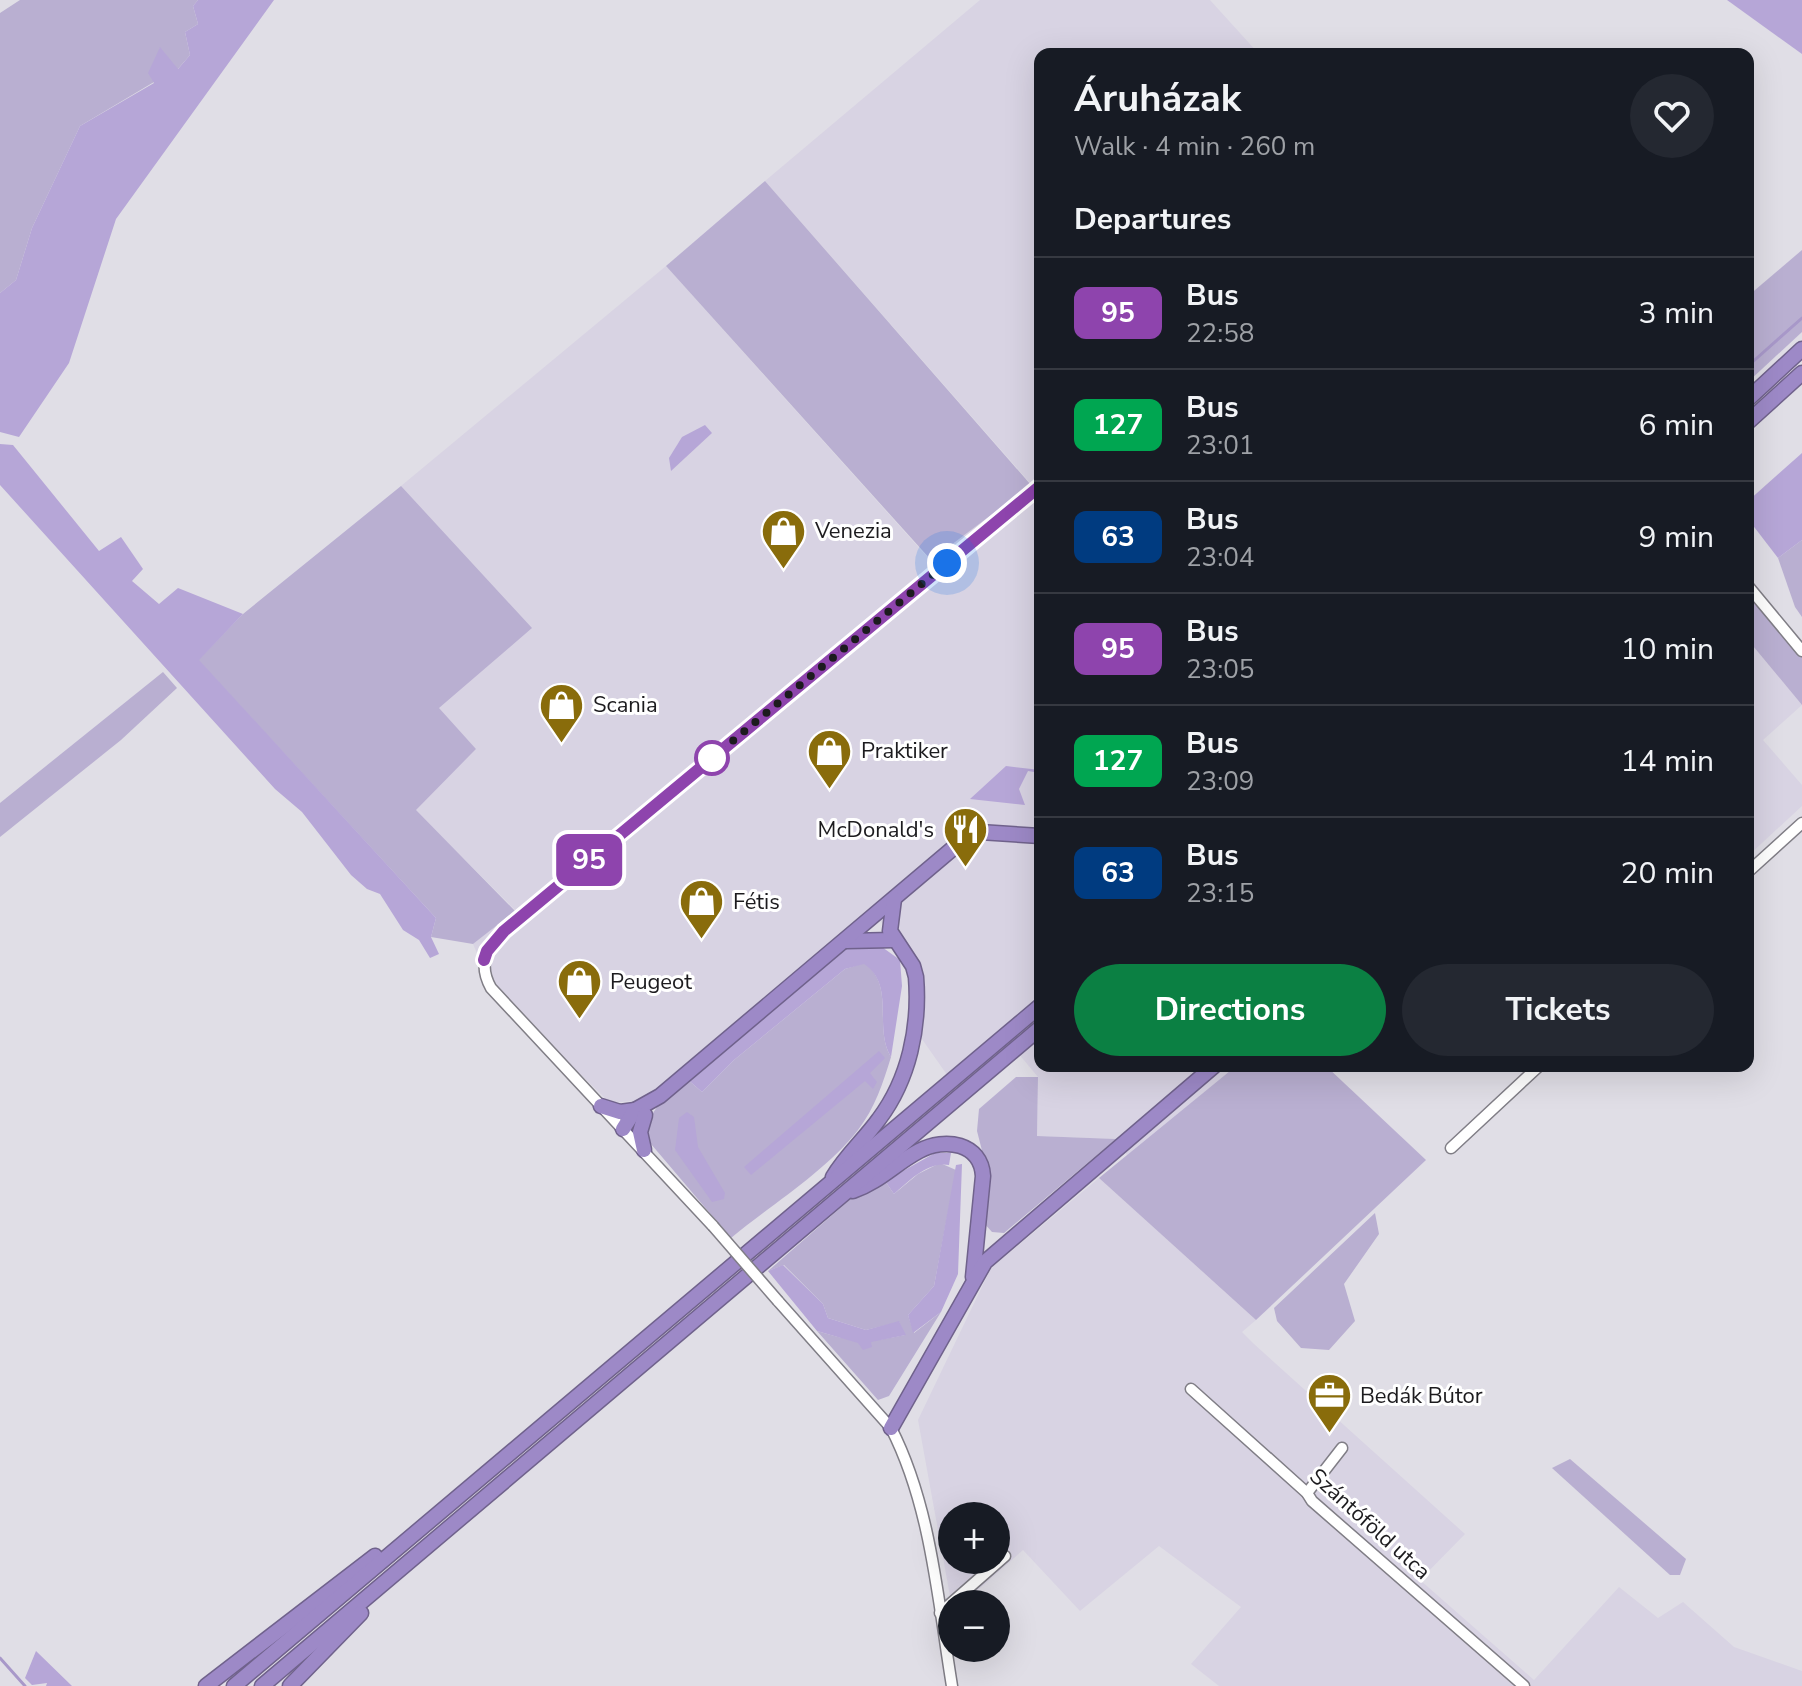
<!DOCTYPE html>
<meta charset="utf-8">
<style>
:root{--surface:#171b24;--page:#242831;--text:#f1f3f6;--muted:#9ea1a6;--line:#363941;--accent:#0b8043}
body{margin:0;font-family:"Nunito Sans",sans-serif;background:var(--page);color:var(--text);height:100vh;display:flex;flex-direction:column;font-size:30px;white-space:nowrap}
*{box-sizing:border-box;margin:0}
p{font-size:26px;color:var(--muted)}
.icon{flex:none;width:44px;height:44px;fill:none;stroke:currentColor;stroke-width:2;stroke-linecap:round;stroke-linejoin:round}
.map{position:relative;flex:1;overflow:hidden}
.details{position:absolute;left:1034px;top:48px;width:720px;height:1024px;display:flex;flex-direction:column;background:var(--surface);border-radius:16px;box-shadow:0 8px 32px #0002}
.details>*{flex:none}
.badge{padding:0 16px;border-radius:12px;font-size:28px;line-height:52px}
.controls{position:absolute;left:938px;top:1502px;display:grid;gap:16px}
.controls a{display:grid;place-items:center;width:72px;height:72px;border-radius:50%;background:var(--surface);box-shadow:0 8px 32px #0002;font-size:40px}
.you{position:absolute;width:40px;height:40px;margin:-20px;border:6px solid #fff;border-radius:50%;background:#1a73e8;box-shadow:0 0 0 12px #1a73e833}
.map>.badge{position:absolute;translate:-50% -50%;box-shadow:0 0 0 4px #fff}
h2{padding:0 40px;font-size:30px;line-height:72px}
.round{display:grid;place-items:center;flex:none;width:84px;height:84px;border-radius:42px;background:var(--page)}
.headline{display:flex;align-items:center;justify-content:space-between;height:136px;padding:0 40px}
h1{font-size:38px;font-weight:700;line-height:60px}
.action{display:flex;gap:16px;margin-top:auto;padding:16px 40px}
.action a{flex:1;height:92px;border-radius:48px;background:var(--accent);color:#fff;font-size:32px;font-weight:700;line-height:92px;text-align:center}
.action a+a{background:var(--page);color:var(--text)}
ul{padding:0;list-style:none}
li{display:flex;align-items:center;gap:24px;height:112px;padding:0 40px;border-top:2px solid var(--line)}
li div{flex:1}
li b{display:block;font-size:30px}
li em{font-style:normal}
li .badge{min-width:88px;font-weight:700;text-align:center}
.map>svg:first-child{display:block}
.built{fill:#d8d3e3;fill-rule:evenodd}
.green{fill:#b9afd1}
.forest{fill:#b6a6d7}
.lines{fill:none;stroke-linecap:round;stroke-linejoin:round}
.stream{stroke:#a898c9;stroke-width:3}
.minor-casing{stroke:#807e86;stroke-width:13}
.highway-casing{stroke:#70628c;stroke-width:17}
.minor{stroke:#fff;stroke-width:10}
.highway{stroke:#9d89c7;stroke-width:14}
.minor-bridge-casing{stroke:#807e86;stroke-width:13;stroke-linecap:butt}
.minor-bridge{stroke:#fff;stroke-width:10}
.line-casing{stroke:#fff;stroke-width:18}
.line{stroke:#8e44ad;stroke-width:12}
.walk{stroke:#1c1b1e;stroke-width:8;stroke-dasharray:0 14.4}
.stop-dot{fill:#fff;stroke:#8e44ad;stroke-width:4}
.labels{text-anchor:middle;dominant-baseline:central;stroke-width:6;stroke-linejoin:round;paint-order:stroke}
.poi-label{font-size:22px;fill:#1c1b1e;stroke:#fff;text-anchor:start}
.street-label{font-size:22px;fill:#1c1b1e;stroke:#fff}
</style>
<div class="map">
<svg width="1802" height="1686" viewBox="0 0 1802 1686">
<rect width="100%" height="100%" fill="#e0dee6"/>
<g class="built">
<polygon points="980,0 1210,0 1259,54 1040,54 1040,1066 1236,1066 1127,1155 1116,1139 1037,1136 1038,1077 1012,1046 957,1089 917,1032 908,953 869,908 643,1100 610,1103 492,988 473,944 515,910 415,810 476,749 438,708 401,486 666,266 930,560 1031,484 765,181"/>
<polygon points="1748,640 1802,705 1763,740 1802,785 1802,806 1748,856"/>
<path d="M1099,1178L1256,1320L1242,1332L1254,1344L1465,1534L1420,1580L1534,1680L1619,1587L1658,1618L1683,1602L1734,1647L1802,1671V1686H1219L1191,1664L1241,1607L1159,1546L1080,1611L1023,1550L962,1604L952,1607L918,1420L991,1268ZM952,1516H996V1560H952Z"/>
</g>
<g class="green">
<polygon points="20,0 198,0 193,6 198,24 185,32 190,55 177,70 160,48 154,82 80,126 32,228 16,280 0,293 0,13"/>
<polygon points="765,181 1031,485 931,560 666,266"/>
<polygon points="1802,250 1802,332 1748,382 1748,296"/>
<polygon points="401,486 532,628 439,708 476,749 416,810 515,911 473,944 431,937 436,918 198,660 243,614"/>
<polygon points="1802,540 1802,617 1795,607 1778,558"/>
<polygon points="1748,594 1802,657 1802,705 1748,640"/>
<polygon points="163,672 177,688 121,740 0,837 0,803"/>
<path d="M864,963C896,985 873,1028 891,1057C883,1083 875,1108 858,1130C825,1172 772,1204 731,1238L651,1144C636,1117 670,1095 687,1079L702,1092L734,1060L845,969Z"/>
<polygon points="1236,1066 1326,1066 1426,1160 1256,1320 1099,1178"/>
<polygon points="1016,1077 1038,1077 1037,1136 1116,1139 1004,1233 992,1232 983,1222 988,1174 977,1131 979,1109"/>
<path d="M940,1163L956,1170L934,1286L908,1315L914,1333L941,1312L889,1396L878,1400L817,1331C857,1343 865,1343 905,1335L899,1322L866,1330L828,1318L823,1304L784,1265L768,1271L853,1197L885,1181L894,1194L918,1174Z"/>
<polygon points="1375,1213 1379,1234 1344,1284 1355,1321 1329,1350 1301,1348 1277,1321 1274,1308"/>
<polygon points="1570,1459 1686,1559 1680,1575 1670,1575 1552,1468"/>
</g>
<g class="forest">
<polygon points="198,0 274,0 116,219 69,363 19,437 0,432 0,293 16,280 32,228 80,126 154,83 148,73 160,47 178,69 190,55 185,32 198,24 193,6"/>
<polygon points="1727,0 1802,0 1802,54"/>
<polygon points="705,425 712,433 671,471 669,458 682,437"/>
<polygon points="0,444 13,445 99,551 121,537 143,569 132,581 159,604 178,588 243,614 199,660 436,918 431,937 439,954 430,958 419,940 403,930 380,894 367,889 351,875 302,812 275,789 0,485"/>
<polygon points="1802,453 1802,540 1778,558 1748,519 1748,501"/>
<polygon points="1006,766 1040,770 1040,773 1028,771 1019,789 1025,805 970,799"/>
<path d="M859,943L882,947L900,960L902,986L891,1057C873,1028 896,985 864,964L845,969L734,1060L702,1092L687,1079L842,949Z"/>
<polygon points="879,1051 885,1058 870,1073 877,1082 873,1089 865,1081 751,1175 744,1167"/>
<polygon points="687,1112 694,1117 698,1147 725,1193 724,1199 712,1202 675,1150 679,1118"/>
<path d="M935,1153H951L949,1165C928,1161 909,1181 894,1194L885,1181Z"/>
<polygon points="962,1164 958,1274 941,1312 913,1333 908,1315 934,1286 956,1165"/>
<polygon points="783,1265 823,1304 828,1318 866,1330 899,1321 906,1335 871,1342 872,1347 863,1350 858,1343 817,1331 768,1271"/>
<polygon points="36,1651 72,1686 46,1686 47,1683 32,1685 25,1678"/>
</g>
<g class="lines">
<g class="stream">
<polyline points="1748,366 1802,318"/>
<polyline points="0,1658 25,1686"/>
</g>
<defs>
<g id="minor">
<polyline points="1748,586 1802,651"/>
<polyline points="1748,872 1802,823"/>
<polyline points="1451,1148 1539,1066"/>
<path d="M713,1226L491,988C478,965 486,948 504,931L1040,486"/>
<path d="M778,1301L891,1428C931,1506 938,1601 952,1686"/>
<polyline points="1191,1389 1307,1493 1312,1501 1524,1686"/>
<polyline points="1307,1493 1342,1448"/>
<polyline points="940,1613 1005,1556"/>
</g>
<g id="highway">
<polyline points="1748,399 1802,349"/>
<polyline points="1748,422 1802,373"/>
<polyline points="846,941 893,940"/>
<polyline points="601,1106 620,1112 635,1110"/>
<polyline points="623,1129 635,1110 660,1096 964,839 980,832 1040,836"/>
<polyline points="644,1150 640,1132 645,1115"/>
<path d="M833,1177C846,1155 864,1140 879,1119C909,1079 920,1027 916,977L913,966L890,931L894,899"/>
<path d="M853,1191C879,1182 896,1163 919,1151C945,1137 981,1143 983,1176L973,1277"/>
<polyline points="891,1428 985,1262 1214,1066"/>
<polyline points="206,1686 375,1556"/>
<polyline points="234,1686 1040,1006"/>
<polyline points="262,1686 1040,1028"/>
<polyline points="290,1686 361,1613"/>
</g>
</defs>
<use href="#minor" class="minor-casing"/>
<use href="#highway" class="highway-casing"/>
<use href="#minor" class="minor"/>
<use href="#highway" class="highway"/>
<defs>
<polyline id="minor-bridge" points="713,1226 778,1301"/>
</defs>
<use href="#minor-bridge" class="minor-bridge-casing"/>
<use href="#minor-bridge" class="minor-bridge"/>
</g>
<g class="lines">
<defs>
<polyline id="line" points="484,960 487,951 504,931 1040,486"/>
</defs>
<use href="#line" class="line-casing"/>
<use href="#line" class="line"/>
<polyline class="walk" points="712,758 706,763 947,563"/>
</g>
<defs>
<symbol id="shop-pin" viewBox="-11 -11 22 30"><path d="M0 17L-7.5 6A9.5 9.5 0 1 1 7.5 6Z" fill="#896c0b" stroke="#fff"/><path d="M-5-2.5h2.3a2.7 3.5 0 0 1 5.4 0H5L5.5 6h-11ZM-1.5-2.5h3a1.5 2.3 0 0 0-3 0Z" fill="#fff"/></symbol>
<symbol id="restaurant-pin" viewBox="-11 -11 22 30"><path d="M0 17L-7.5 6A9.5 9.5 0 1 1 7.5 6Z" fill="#896c0b" stroke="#fff"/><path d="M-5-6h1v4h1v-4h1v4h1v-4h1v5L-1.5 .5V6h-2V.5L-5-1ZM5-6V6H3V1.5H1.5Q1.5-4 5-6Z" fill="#fff"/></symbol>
<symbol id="office-pin" viewBox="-11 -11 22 30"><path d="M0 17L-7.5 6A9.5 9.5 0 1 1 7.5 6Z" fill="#896c0b" stroke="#fff"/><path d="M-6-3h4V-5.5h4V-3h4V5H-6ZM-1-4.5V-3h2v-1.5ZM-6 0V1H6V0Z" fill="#fff"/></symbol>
</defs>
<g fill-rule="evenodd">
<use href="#shop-pin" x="758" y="506" width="51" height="69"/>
<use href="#shop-pin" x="536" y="680" width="51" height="69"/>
<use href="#shop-pin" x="804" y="726" width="51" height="69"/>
<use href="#restaurant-pin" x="940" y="804" width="51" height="69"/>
<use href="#shop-pin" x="676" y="876" width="51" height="69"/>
<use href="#shop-pin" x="554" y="956" width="51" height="69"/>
<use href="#office-pin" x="1304" y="1370" width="51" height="69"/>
</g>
<circle class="stop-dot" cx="712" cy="758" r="16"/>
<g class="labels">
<g class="poi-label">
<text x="815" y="531">Venezia</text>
<text x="593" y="705">Scania</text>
<text x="861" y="751">Praktiker</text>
<text x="934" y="830" text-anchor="end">McDonald's</text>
<text x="733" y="902">Fétis</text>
<text x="610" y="982">Peugeot</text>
<text x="1360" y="1396">Bedák Bútor</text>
</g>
<g class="street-label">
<text transform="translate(1370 1524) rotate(42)">Szántóföld utca</text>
</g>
</g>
</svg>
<div class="controls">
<a>+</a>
<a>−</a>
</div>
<div class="you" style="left:947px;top:563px"></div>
<b class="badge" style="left:589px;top:860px;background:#8e44ad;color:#fff">95</b>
<section class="details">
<div class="headline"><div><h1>Áruházak</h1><p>Walk · 4 min · 260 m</p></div><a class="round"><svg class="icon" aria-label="heart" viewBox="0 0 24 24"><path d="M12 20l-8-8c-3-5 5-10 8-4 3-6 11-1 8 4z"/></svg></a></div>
<h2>Departures</h2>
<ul>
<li><span class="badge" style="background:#8e44ad;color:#fff">95</span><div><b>Bus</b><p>22:58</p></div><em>3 min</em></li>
<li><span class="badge" style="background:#00a651;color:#fff">127</span><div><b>Bus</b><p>23:01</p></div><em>6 min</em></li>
<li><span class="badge" style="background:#003b80;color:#fff">63</span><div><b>Bus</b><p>23:04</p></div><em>9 min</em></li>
<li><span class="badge" style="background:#8e44ad;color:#fff">95</span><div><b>Bus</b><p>23:05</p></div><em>10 min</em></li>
<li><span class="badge" style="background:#00a651;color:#fff">127</span><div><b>Bus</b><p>23:09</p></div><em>14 min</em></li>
<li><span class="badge" style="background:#003b80;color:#fff">63</span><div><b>Bus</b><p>23:15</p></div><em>20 min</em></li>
</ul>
<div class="action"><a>Directions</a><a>Tickets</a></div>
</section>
</div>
